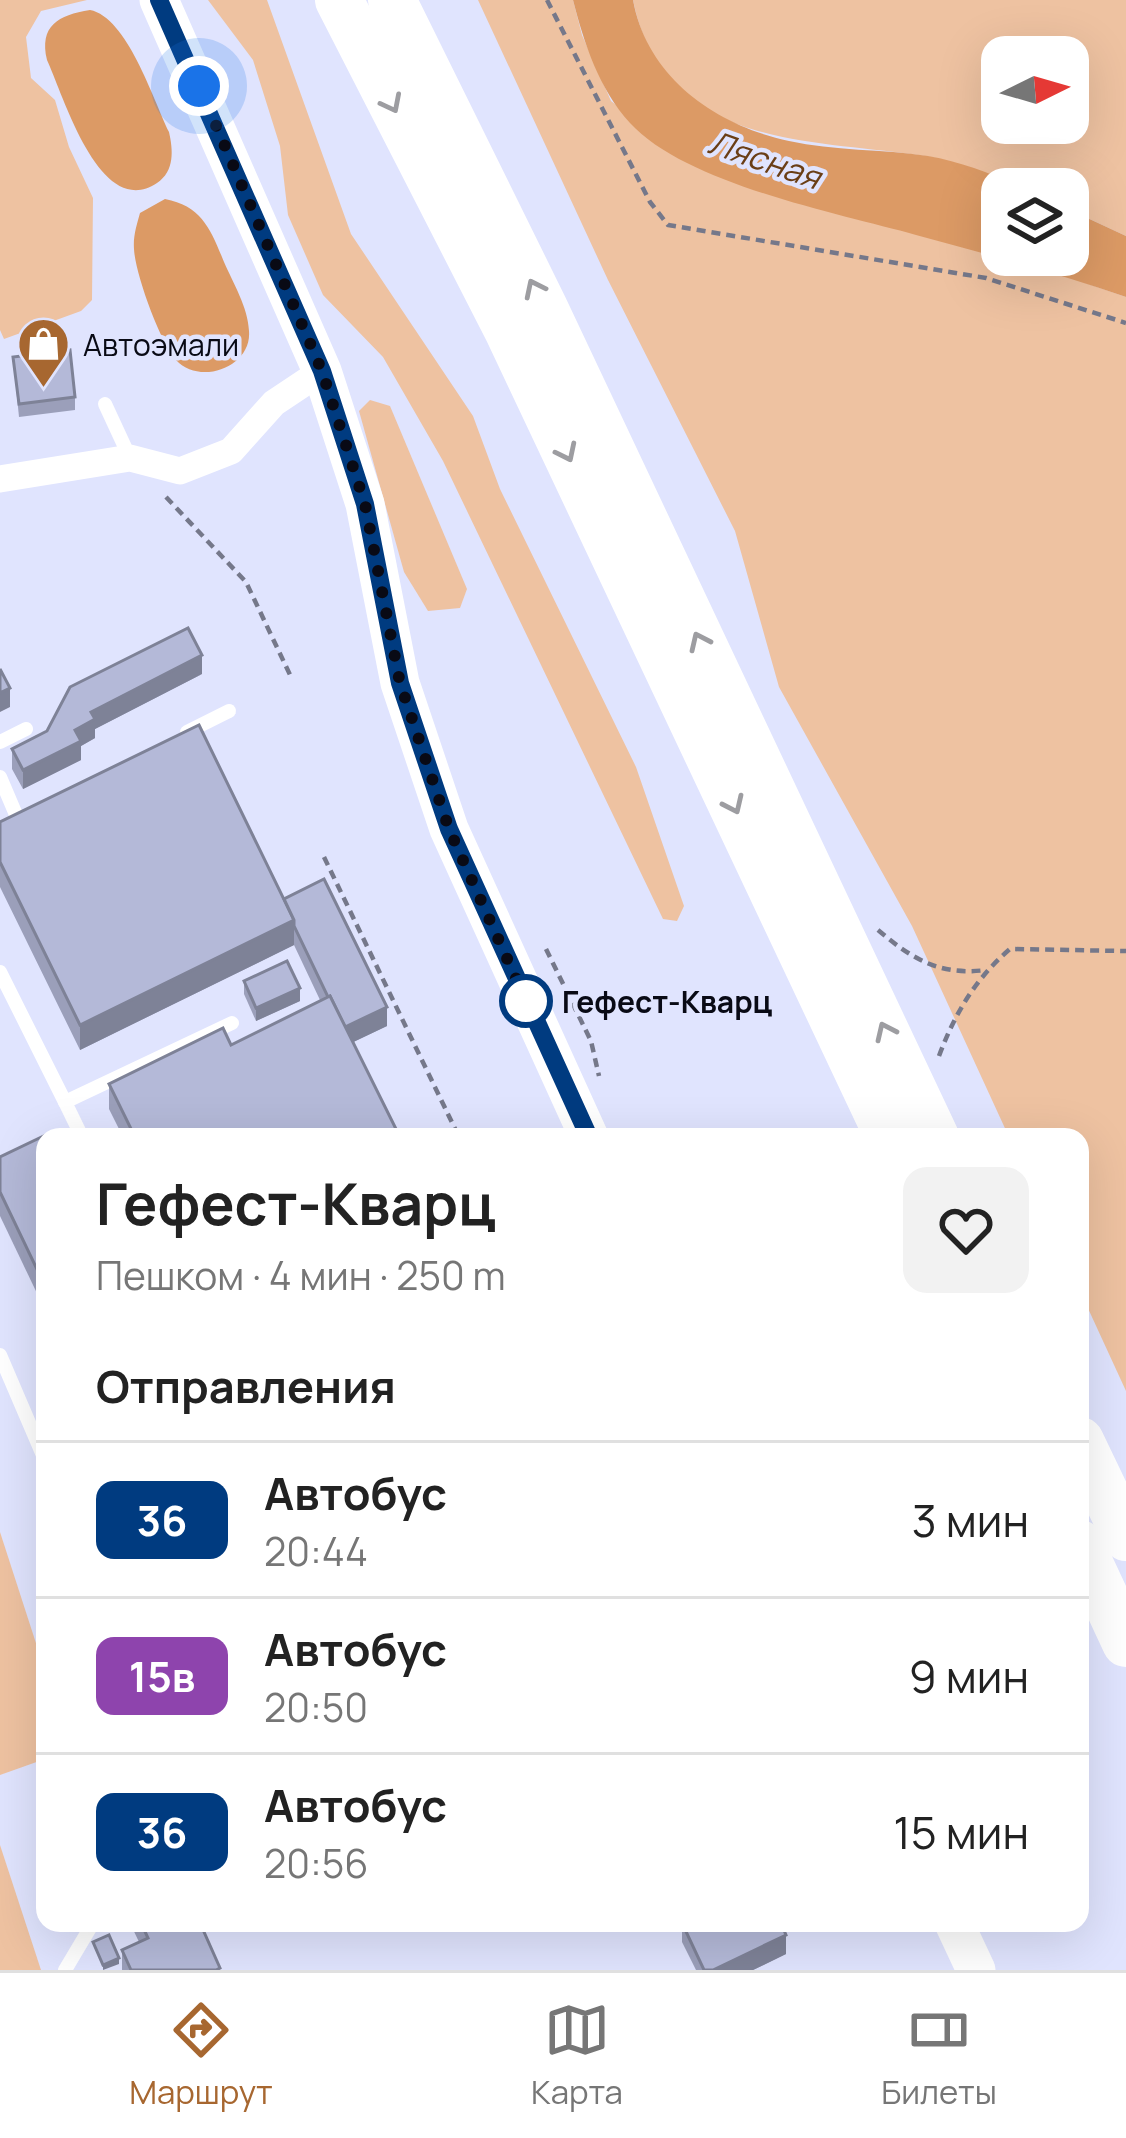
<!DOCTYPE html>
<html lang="ru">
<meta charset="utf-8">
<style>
:root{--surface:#fff;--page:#f2f2f2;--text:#222;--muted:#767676;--line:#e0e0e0;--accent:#a76730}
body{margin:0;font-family:Manrope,sans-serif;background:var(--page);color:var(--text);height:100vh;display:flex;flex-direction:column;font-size:45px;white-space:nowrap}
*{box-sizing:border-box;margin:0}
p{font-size:39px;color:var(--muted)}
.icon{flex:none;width:66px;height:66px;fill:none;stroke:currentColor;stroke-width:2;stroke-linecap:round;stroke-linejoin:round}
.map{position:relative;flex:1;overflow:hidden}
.side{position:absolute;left:36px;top:1128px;width:1053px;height:804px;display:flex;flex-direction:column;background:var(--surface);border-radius:24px;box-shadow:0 12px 48px #0002}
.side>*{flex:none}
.badge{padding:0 24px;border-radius:18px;font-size:42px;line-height:78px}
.needle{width:78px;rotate:85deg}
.buttons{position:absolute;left:981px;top:36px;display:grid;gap:24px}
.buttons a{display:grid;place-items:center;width:108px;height:108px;border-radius:24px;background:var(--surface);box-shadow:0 12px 48px #0002;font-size:60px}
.you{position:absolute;width:60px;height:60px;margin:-30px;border:9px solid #fff;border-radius:50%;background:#1a73e8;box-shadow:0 0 0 18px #1a73e833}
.map>.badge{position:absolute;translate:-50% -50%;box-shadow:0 0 0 6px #fff}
h2{padding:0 60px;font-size:45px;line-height:108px}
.round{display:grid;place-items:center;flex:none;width:126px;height:126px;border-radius:24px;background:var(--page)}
.summary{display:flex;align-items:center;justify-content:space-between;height:204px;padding:0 60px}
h1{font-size:57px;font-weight:700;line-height:90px}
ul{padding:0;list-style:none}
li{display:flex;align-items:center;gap:36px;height:156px;padding:0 60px;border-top:3px solid var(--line)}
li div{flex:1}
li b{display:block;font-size:45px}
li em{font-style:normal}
li .badge{min-width:132px;font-weight:700;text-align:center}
.dock{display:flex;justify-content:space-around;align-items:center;height:168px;border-top:3px solid var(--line);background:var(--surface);font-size:33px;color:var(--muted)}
.dock a{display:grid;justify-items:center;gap:6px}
.dock .active{color:var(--accent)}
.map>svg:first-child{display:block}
.green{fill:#eec2a1;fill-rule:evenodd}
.water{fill:#dc9a65}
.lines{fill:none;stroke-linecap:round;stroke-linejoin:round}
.path{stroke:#75788a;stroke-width:4.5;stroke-dasharray:9 6;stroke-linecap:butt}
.service{stroke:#fff;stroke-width:14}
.minor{stroke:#fff;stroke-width:27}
.secondary{stroke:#fff;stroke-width:39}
.trunk{stroke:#fff;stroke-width:48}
.wall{fill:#9b9fba}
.shaded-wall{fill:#7e8297}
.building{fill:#b4b9d8;stroke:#7e8297;stroke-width:3}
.oneway{stroke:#9d9da1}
.line-casing{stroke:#fff;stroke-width:27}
.line{stroke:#003b80;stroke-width:18}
.walk{stroke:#090a15;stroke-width:12;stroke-dasharray:0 21.6}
.stop-dot{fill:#fff;stroke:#003b80;stroke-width:6}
.labels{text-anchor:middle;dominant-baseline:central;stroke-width:9;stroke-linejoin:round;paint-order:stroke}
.poi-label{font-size:30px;fill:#090a15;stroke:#e0e4fe;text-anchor:start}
.stop-label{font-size:30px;font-weight:bold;fill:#090a15;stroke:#e0e4fe;text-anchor:start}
.water-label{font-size:33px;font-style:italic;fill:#6a3e16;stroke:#e0e4fe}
</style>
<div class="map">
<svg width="1126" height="1970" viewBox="0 0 1126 1970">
<rect width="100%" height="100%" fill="#e0e4fe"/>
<g class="green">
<polygon points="0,0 87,0 41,11 26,37 31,78 55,100 69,147 93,198 92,300 81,311 4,339 0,330"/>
<polygon points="208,0 267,0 351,234 473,416 500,489 636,767 684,906 677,921 663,919 443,461 383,357 323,295 288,215 280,146 253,60"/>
<polygon points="478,0 573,0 582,35 611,101 690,163 762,191 1045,269 1126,297 1126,1391 1080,1291 1080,1137 1009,1137 912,926 779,687 735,531 608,280"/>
<path d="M633,0H1126V236L1068,209V189C1054,189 1035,192 1022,188C989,178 960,161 925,156C809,138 664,150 633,0ZM1002,57H1068V123H1002Z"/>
<polygon points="370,400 390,406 467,589 460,608 428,611 404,572 359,411"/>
<polygon points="0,1532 45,1671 45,1759 0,1775"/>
<polygon points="0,1845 41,1970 0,1970"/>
</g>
<g class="water">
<path d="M573,0H633C647,77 715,125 789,141C834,151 882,149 928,156C962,162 993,174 1024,189H1002V255H1068V209L1126,236V297C1057,273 987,254 916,235C837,213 686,184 630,123C599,89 584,43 573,0Z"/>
<path d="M90,10C127,17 153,99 169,132C173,150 175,171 157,183C100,221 64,97 47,60C39,26 58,15 90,10Z"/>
<path d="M165,199C202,206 211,230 224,262C233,283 248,307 249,331C252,367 200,386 176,360C160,342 135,273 134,249C133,236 137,224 140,213Z"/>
</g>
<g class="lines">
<g class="path">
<polyline points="547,0 650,202 668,225 986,278 1126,323"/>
<polyline points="166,497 246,582 292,679"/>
<polyline points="324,857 459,1137"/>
<path d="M878,930C912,959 940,976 986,970"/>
<polyline points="546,949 591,1041 599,1076"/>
<path d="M939,1056C955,1013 976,978 1010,949L1126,951"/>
</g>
<g class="service">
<polyline points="105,404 130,458"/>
<polyline points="187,732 229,711"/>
<polyline points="0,742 26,729"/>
<polyline points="0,777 17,817"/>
<polyline points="0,972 65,1102"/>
<polyline points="82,1137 65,1102 232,1023"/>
<polyline points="0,1355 45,1460"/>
<polyline points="65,1970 90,1928 87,1923"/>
</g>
<polyline class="minor" points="0,479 130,458 180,471 231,451 274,403 322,371"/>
<g class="secondary">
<polyline points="159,0 322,371 365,504 400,683 449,829 589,1137"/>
<polyline points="954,1923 976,1970"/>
</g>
<g class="trunk">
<polyline points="339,0 508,330 889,1137"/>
<polyline points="392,0 544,308 935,1137"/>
<polyline points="1080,1441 1126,1537"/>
<polyline points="1080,1544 1126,1643"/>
</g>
</g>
<g class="wall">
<polygon points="13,357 75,397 75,410 19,417"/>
<polygon points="202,674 95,729 95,738 81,746 81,760 23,789 12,769 12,749"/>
<polygon points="0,822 284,899 387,1026 353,1042 400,1137 123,1137 109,1109 109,1084 231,1045 320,1000 294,945 80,1050 0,887"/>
<polygon points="244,981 300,1001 256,1021 244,994"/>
<polygon points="45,1137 45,1310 0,1216 0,1157"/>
<polygon points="130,1923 200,1923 220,1970 122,1970 122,1950 139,1942"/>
<polygon points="682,1923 786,1954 753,1970 696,1970 682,1942"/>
</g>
<g class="shaded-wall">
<polygon points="202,655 202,674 95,729 95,738 81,746 81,760 23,789 23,770 75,730 91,712"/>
<polygon points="10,688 10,707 0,712 0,693"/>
<polygon points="294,920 294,945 80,1050 80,1025"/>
<polygon points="300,988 300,1001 256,1021 256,1008"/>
<polygon points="387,1007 387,1026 343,1047 343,1028"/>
<polygon points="786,1935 786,1954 753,1970 713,1970"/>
<polygon points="119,1958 119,1964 103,1970 103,1965"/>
</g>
<g class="building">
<polygon points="70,350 75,397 19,404 13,357"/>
<polygon points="188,628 202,655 91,712 95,719 75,730 81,741 23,770 12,749 47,731 70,687"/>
<polygon points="0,669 10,688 0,693"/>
<polygon points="199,725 294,920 80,1025 0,862 0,822"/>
<polygon points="324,879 387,1007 345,1027 330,996 328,997 294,926 294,920 284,899"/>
<polygon points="287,961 300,988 256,1008 244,981"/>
<polygon points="330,996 400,1137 135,1137 109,1084 223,1028 231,1045"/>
<polygon points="54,1131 56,1137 45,1137 45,1286 0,1192 0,1157"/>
<polygon points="141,1923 200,1923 220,1968 216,1970 131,1970 122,1950 148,1938"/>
<polygon points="682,1923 781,1923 786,1935 713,1970 704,1970"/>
<polygon points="109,1935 119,1958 103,1965 93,1942"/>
</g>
<defs><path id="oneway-chevron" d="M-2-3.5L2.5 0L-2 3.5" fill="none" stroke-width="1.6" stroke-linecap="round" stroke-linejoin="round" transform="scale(3)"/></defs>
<g class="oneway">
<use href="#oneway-chevron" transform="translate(392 104) rotate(63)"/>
<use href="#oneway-chevron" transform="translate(534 288) rotate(-116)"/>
<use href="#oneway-chevron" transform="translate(567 453) rotate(64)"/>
<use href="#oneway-chevron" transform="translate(699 641) rotate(-115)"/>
<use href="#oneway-chevron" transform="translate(734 805) rotate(65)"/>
<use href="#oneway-chevron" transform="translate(885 1031) rotate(-115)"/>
</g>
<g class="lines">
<defs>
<polyline id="line" points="159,0 322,371 365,504 400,683 449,829 589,1137"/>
</defs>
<use href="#line" class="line-casing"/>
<use href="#line" class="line"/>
<polyline class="walk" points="199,86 322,371 365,504 400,683 449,829 526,1001"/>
</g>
<defs>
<symbol id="shop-pin" viewBox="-11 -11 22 30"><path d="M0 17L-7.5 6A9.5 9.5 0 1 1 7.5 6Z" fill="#a76730" stroke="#e0e4fe"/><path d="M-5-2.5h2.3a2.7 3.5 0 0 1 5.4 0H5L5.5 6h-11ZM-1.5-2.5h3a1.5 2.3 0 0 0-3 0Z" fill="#fff"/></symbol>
</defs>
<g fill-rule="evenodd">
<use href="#shop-pin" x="14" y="314" width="59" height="81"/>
</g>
<circle class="stop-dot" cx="526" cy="1001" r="24"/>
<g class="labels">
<g class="poi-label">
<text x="83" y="344">Автоэмали</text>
</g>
<g class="stop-label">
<text x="562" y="1001">Гефест-Кварц</text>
</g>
<g class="water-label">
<text transform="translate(765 159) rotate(19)">Лясная</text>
</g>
</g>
</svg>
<div class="buttons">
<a><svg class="needle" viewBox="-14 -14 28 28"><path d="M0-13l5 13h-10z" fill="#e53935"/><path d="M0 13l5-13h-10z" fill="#767676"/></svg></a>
<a><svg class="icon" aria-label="layers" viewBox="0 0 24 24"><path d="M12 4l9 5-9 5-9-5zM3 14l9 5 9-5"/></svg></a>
</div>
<div class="you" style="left:199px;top:86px"></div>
<section class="side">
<div class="summary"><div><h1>Гефест-Кварц</h1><p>Пешком · 4 мин · 250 m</p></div><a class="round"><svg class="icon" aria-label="heart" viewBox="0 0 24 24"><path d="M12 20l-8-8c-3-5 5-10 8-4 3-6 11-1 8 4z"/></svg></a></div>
<h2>Отправления</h2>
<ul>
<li><span class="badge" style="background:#003b80;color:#fff">36</span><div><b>Автобус</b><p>20:44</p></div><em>3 мин</em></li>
<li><span class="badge" style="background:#8e44ad;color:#fff">15в</span><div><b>Автобус</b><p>20:50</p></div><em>9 мин</em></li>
<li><span class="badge" style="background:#003b80;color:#fff">36</span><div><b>Автобус</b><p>20:56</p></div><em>15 мин</em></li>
</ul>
</section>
</div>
<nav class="dock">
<a class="active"><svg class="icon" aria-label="directions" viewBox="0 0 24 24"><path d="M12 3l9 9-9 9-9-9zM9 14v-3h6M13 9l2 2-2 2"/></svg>Маршрут</a>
<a><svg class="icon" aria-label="map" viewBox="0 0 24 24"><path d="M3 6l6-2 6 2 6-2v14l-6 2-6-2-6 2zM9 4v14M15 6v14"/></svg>Карта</a>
<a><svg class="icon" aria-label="tickets" viewBox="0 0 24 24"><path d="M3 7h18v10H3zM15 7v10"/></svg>Билеты</a>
</nav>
